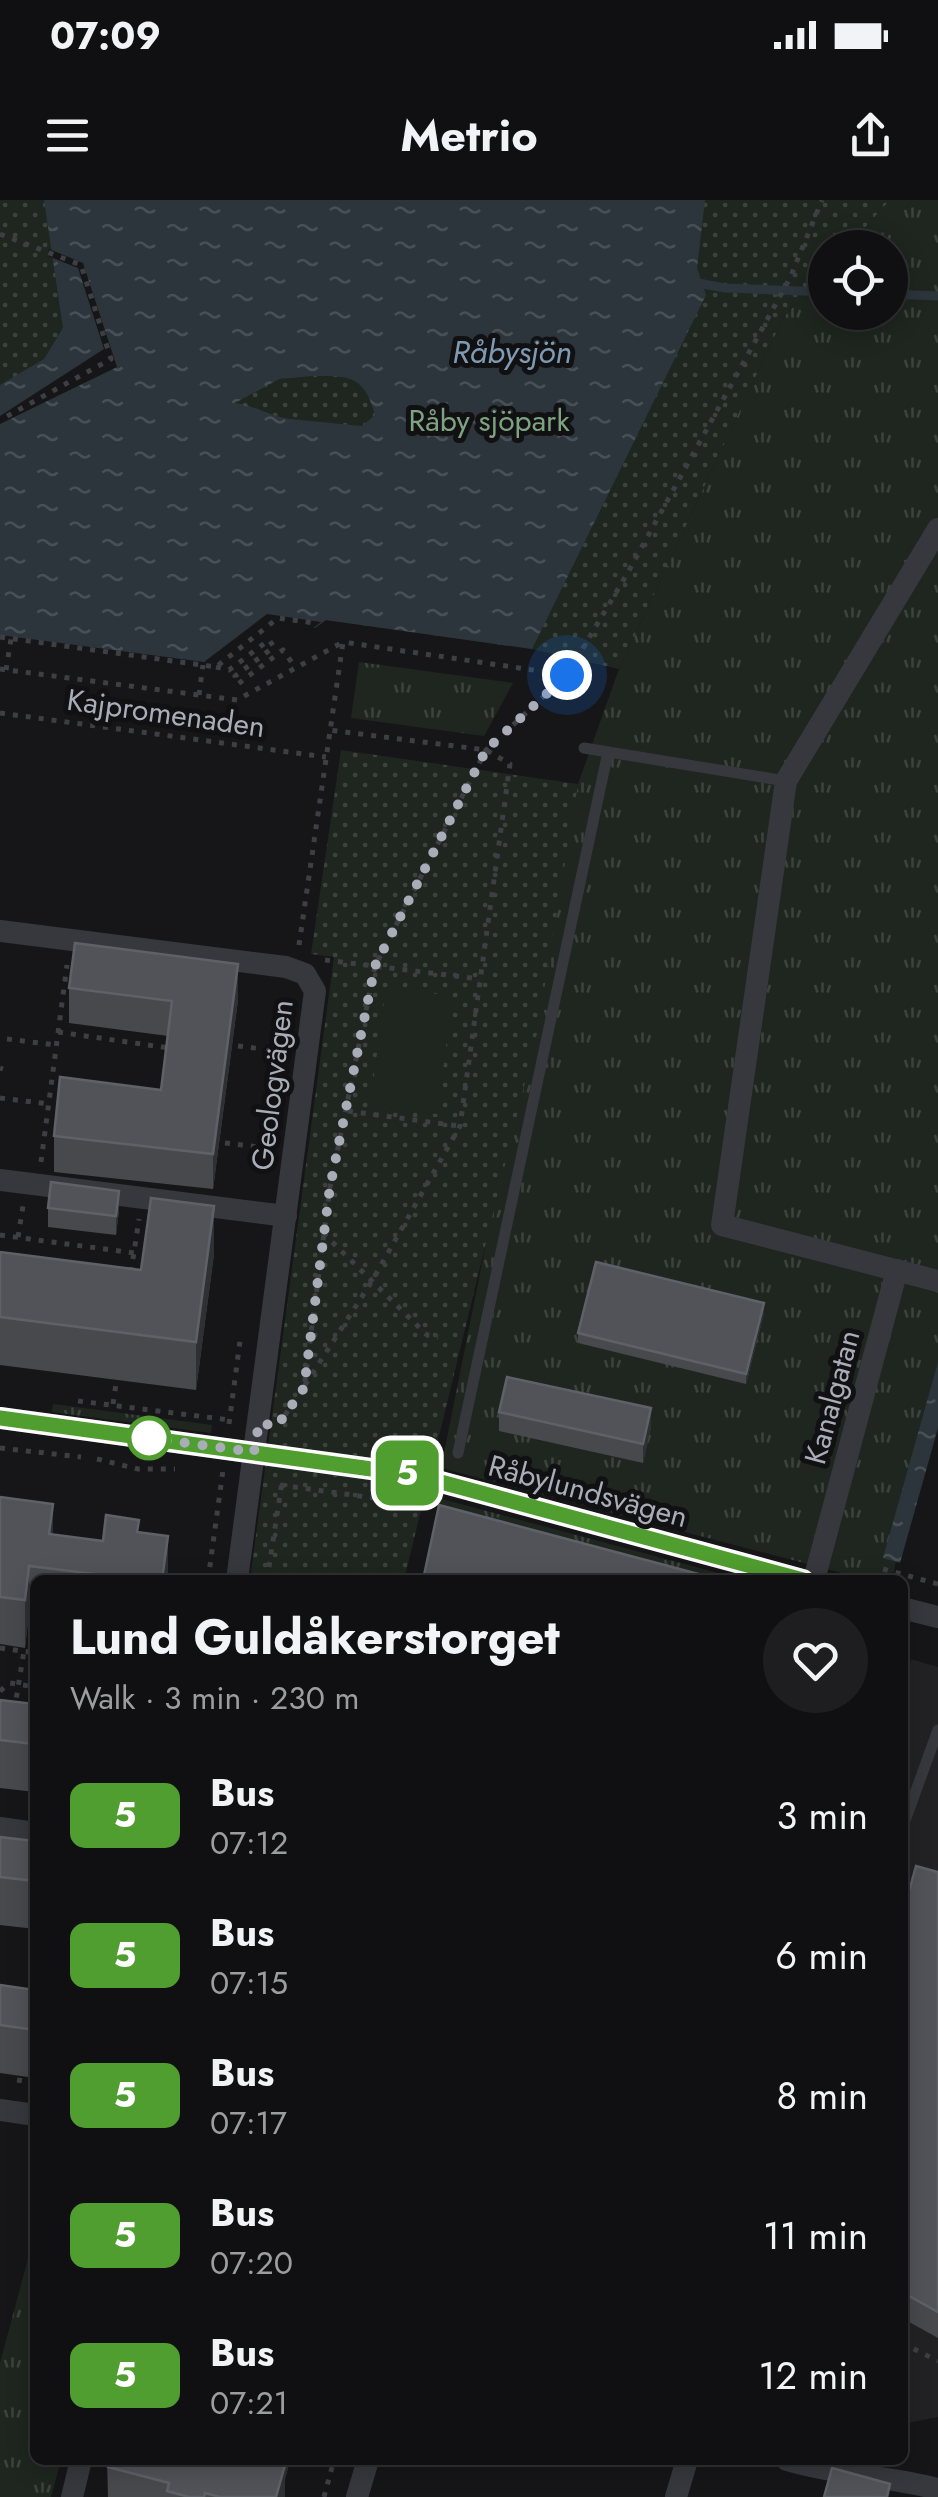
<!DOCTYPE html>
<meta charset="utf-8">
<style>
:root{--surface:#101012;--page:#1e1e20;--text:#f1f3f6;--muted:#9c9d9f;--line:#303032}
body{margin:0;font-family:Jost,sans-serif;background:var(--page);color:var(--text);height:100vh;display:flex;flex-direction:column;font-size:38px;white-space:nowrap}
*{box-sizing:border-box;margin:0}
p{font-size:32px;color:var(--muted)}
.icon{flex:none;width:55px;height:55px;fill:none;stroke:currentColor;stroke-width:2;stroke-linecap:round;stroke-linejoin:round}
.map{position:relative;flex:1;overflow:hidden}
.drawer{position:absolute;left:30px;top:1375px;width:878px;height:890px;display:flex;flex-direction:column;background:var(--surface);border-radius:15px;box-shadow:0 5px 25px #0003,0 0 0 2px var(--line)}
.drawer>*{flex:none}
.badge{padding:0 20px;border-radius:15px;font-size:35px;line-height:65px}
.controls{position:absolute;left:808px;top:30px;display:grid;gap:20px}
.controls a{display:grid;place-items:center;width:100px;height:100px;border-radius:50%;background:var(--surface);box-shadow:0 5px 25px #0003,0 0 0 2px var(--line);font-size:50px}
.you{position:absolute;width:50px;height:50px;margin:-25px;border:8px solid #fff;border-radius:50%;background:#1a73e8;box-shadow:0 0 0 15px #1a73e833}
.map>.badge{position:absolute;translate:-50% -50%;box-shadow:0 0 0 5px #fff}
.round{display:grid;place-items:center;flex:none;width:105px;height:105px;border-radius:52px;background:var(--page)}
.summary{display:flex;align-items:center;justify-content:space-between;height:170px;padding:0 40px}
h1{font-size:48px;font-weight:700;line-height:75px}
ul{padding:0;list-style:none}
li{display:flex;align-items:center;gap:30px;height:140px;padding:0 40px}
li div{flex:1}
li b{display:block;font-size:38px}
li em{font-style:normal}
li .badge{min-width:110px;font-weight:700;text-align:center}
.status{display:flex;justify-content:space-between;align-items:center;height:70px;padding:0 50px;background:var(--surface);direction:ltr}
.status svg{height:28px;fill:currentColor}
header{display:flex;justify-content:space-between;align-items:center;height:130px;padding:0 40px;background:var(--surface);font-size:45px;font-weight:700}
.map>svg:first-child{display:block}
.built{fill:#222225}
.grass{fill:url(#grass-tufts)}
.park{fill:url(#park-dots)}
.garden{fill:#1e261f}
.water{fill:url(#water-ripples);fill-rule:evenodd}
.pier{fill:#161618}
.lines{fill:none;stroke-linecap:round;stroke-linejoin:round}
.stream{stroke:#2c353c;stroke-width:9}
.path{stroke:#3d3f44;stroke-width:5;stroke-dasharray:5 8;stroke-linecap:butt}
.lane{stroke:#37383d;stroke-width:11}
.street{stroke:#37383d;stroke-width:22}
.wall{fill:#47494d}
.shaded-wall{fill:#2f3033}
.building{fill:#525359;stroke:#5f6168;stroke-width:2.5}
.line-casing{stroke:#fff;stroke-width:22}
.line{stroke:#509e2f;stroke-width:15}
.walk{stroke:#a8adb8;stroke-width:10;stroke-dasharray:0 18}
.stop-dot{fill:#fff;stroke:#509e2f;stroke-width:5}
.labels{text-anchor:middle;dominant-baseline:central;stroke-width:10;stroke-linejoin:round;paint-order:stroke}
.park-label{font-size:30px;fill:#7fa381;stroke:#111113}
.street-label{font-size:30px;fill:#a8adb8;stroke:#111113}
.water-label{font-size:32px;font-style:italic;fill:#7f9bb3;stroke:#111113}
</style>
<div class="status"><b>07:09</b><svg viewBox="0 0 49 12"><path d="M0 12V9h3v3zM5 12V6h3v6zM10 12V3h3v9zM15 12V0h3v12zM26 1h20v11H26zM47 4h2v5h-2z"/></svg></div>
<header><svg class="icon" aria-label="menu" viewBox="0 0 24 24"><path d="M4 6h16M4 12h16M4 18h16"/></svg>Metrio<svg class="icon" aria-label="share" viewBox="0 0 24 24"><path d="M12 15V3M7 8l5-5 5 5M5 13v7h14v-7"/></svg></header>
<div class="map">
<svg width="938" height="2297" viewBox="0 0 938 2297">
<defs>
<pattern id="grass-tufts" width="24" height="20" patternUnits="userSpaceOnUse" patternTransform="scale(2.5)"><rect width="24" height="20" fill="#1e261f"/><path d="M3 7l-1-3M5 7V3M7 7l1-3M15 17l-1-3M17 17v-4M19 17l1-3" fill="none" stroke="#3c433d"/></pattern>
<pattern id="park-dots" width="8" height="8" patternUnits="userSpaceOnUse" patternTransform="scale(2.5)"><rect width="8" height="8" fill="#1e261f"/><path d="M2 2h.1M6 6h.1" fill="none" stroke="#3c433d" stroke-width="1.8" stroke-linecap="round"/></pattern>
<pattern id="water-ripples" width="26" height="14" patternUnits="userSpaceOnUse" patternTransform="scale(2.5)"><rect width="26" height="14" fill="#2c353c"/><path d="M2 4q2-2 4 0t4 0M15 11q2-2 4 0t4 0" fill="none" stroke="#485056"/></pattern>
</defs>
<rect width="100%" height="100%" fill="#161618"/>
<polygon class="built" points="911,1459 938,1467 938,2217 903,2224 902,1490"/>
<g class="grass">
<polygon points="890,0 938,0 938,1171 911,1270 894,1372 857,1377 441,1268 578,584 619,469 783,118 825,72 825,112 890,112 890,48 847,47"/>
<polygon points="359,462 513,483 484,536 351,518"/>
<polygon points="53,1204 212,1225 211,1233 52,1212"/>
<polygon points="412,1291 744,1380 710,1380 410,1299"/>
<polygon points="35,2033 35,2260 61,2260 51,2297 0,2297 0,2163"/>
</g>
<g class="park">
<polygon points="0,0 890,0 847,47 825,48 825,72 783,118 619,469 532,449 326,420 315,428 281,424 0,442"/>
<polygon points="341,550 578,584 537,833 404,1380 250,1380 334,757 311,754"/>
</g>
<polygon class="garden" points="420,786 430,793 453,796 437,914 415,911 403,916 393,908 370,905 386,787 410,791"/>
<g class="water">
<path d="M44,0H705L697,68L706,95L532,449L326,420L315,428L281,424L219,471L0,442V185L44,159L63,128ZM312,176C350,176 364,175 375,215L362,226C339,224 312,221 289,219C270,216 253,205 235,203L279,179Z"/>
<polygon points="938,1162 938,1228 900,1363 883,1358"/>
</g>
<g class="pier">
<polygon points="49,49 83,63 117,167 0,224 0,216 104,149 78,68 48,56"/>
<polygon points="267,414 321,422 311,430 280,425 221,476 0,446 0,435 204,462"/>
</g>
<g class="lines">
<g class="stream">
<polyline points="693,82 725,88 825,92"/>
<polyline points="890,94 938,96"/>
</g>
<g class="path">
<polyline points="0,34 81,65 111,159 0,220"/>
<polyline points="0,437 216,467 278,418 315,423"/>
<polyline points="216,467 229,470 269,440 274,447 235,476 238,484 283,450 295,467"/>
<polyline points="0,469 237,500 343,442"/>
<polyline points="6,470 11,439"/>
<polyline points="199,495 203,465"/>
<polyline points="0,513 326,557"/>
<polyline points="299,745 343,442 567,475"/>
<polyline points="325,760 480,779"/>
<polyline points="58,832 169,848"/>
<polyline points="7,839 56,845"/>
<polyline points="238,846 280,851"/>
<polyline points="0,868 3,869"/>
<polyline points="0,898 49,904"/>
<polyline points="348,911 459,926"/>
<polyline points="225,943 267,948"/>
<polyline points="41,962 67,765"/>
<polyline points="323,1033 427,1135 438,1137"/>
<polyline points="0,1035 134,1053"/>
<polyline points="18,1037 23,1006"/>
<polyline points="131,1072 139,1019"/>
<polyline points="305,1185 372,1081 460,926 510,564 486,550 329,530"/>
<polyline points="78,1201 230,1220"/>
<polyline points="113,1204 117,1177"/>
<polyline points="285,1215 304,1188 330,987 375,766 486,550 567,475 627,374 790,78 822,0"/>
<polyline points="229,1224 240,1141"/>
<polyline points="0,1248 81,1257"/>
<polyline points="97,1259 138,1269 175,1269"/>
<polyline points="280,1285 410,1303"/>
<polyline points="883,1369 938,1384"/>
<polyline points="208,1380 223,1270"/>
<polyline points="267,1380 282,1282"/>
<polyline points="0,1448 29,1452 35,1418"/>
<polyline points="0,1491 10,1483 35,1487"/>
<polyline points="24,1507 16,1500 24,1451"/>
<polyline points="17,1880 35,1883"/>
<polyline points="902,2143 938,2161"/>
<polyline points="324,2297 334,2260"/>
</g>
<g class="lane">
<polyline points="584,548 786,581"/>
<polyline points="458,1253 608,552"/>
<polyline points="902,1629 938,1530"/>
</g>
<g class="street">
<polyline points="938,329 786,581 722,1025 938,1081"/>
<polyline points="0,731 286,767 305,774 315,791 237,1380"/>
<polyline points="0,980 286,1016"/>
<polyline points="0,1218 415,1275 802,1380"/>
<polyline points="814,1380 897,1070"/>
<polyline points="902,1408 938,1417"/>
<polyline points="0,1628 35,1633"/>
<polyline points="0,1910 35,1915"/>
<path d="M787,2260C837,2275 887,2276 938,2289"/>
<polyline points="72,2297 81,2260"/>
<polyline points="357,2297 368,2260"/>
<polyline points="676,2297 687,2260"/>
</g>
</g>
<g class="wall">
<polygon points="69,788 238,800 213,989 54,972 54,936 161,890 168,836 69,823"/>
<polygon points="48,1008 119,1010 116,1035 48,1027"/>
<polygon points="0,1052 141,1070 214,1054 196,1190 0,1165"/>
<polygon points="764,1113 746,1184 578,1143 578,1133"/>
<polygon points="499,1212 651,1227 643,1263 499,1231"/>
<polygon points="0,1297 53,1334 103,1341 139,1332 168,1380 35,1380 35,1414 29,1413 25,1448 0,1444"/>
<polygon points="0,1500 35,1504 35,1592 0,1588"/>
<polygon points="0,1637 35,1641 35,1729 0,1725"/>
<polygon points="938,1672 938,2138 902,2118 902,1717"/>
<polygon points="0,1785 35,1790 35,1878 0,1873"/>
<polygon points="107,2260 290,2260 285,2279 285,2297 108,2297"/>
</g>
<g class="shaded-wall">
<polygon points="238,764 238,800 213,989 213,954"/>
<polygon points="119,991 119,1010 116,1035 116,1016"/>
<polygon points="214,1006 214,1054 196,1190 196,1142"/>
<polygon points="764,1103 764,1113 746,1184 746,1174"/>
<polygon points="651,1208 651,1227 643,1263 643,1244"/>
<polygon points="53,1304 53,1352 49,1334"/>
<polygon points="168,1336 168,1380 162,1380"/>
<polygon points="29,1366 29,1413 25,1448 25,1400"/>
<polygon points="278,2260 290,2260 285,2279 285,2297 276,2297"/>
</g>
<g class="building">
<polygon points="75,743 238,764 213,954 54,936 60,877 161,890 172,801 69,788"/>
<polygon points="51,982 119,991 116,1016 48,1008"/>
<polygon points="151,998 214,1006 196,1142 0,1117 0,1052 141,1070"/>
<polygon points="596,1062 764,1103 746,1174 578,1133"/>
<polygon points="507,1177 651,1208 643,1244 499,1212"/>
<polygon points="0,1297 53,1304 49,1334 103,1341 106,1315 139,1320 137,1332 168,1336 162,1380 102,1380 103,1375 29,1366 25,1400 0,1397"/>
<polygon points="439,1305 721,1380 423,1380"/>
<polygon points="0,1500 35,1504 35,1544 0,1540"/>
<polygon points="0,1637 35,1641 35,1681 0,1677"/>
<polygon points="916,1666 938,1672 938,2112 902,2092 902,1717"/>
<polygon points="0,1785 35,1790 35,1830 0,1825"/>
<polygon points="109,2260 278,2260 277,2263 285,2265 276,2297 220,2297 205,2293 204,2297 189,2297 167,2291 169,2283 108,2267"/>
<polygon points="832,2268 890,2284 887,2297 824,2297"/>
</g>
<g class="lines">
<defs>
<polyline id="line" points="0,1218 415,1275 803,1380"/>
</defs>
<use href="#line" class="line-casing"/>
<use href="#line" class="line"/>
<polyline class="walk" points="149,1238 254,1252 259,1223 277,1226 304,1188 330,987 375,766 486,550 567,475"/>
</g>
<circle class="stop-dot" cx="149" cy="1238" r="20"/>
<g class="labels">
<g class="park-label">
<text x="489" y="220">Råby sjöpark</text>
</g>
<g class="street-label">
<text transform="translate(166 513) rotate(8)">Kajpromenaden</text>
<text transform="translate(272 885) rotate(-83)">Geologvägen</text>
<text transform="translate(832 1197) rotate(-75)">Kanalgatan</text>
<text transform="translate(588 1291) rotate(15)">Råbylundsvägen</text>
</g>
<g class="water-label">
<text x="512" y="152">Råbysjön</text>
</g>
</g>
</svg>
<div class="controls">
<a><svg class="icon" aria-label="locate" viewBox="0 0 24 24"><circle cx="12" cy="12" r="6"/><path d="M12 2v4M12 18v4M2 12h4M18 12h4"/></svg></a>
</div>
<div class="you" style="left:567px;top:475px"></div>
<b class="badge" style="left:407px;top:1273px;background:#509e2f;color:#fff">5</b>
<section class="drawer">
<div class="summary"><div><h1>Lund Guldåkerstorget</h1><p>Walk · 3 min · 230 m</p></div><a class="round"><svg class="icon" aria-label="heart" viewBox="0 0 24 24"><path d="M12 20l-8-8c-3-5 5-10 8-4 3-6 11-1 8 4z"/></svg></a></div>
<ul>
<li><span class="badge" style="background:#509e2f;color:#fff">5</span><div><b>Bus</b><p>07:12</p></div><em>3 min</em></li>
<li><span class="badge" style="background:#509e2f;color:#fff">5</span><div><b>Bus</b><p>07:15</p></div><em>6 min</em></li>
<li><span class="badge" style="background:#509e2f;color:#fff">5</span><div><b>Bus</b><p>07:17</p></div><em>8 min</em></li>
<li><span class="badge" style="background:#509e2f;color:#fff">5</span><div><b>Bus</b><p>07:20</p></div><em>11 min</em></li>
<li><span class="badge" style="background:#509e2f;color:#fff">5</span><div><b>Bus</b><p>07:21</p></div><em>12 min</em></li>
</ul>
</section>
</div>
